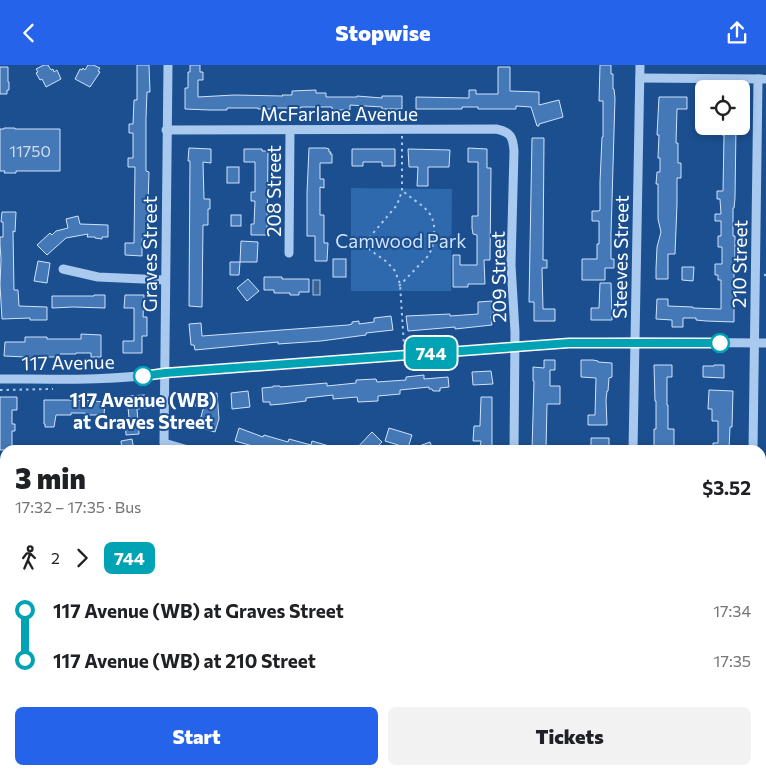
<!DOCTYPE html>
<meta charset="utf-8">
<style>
:root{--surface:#fff;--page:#f2f2f2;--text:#202124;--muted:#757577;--accent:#2563eb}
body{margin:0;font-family:Commissioner,sans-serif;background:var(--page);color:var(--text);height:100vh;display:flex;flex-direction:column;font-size:19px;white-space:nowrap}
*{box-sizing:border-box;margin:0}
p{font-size:16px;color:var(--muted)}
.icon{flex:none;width:28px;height:28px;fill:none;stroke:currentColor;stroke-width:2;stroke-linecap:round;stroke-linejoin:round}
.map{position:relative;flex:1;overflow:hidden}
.panel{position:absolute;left:0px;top:380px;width:766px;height:330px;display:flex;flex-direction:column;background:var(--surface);border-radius:15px 15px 0 0;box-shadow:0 2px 8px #0003}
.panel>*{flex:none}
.badge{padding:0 10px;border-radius:8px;font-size:18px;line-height:32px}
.buttons{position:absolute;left:695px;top:15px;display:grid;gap:10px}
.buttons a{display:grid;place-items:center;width:55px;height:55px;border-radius:8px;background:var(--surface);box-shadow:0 2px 8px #0003;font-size:25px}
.map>.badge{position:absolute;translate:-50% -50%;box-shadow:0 0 0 2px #fff}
.legs{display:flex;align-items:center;gap:8px;height:55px;padding:0 15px;font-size:16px}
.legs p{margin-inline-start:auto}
.overview{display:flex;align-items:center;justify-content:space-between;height:85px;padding:0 15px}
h1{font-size:28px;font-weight:800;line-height:38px}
.primary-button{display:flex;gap:10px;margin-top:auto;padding:10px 15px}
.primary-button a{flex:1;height:58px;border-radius:8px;background:var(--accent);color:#fff;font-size:20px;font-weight:800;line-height:58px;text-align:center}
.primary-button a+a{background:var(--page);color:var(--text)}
ul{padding:0 15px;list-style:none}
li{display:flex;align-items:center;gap:18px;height:50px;font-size:19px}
li i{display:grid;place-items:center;width:8px;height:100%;margin:0 6px;background:currentColor}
li i::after{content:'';width:12px;height:12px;margin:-6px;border:4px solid;border-radius:50%;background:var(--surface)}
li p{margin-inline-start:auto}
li:first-child i{background:linear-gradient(#0000 50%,currentColor 0)}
li:last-child i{background:linear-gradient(currentColor 50%,#0000 0)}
header{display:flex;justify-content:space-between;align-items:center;height:65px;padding:0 15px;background:var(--accent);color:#fff;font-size:22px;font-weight:800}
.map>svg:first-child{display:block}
.green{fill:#2e69ad}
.water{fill:#3c6290;stroke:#9cc4f0}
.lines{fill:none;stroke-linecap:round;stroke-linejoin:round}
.stream{stroke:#9cc4f0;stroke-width:2.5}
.building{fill:#4478b7;stroke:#cfe3fa}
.path{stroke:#a9c9ee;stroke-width:2;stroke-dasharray:2.5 4;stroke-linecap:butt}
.minor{stroke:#a9c9ee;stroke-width:9}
.line-1-casing{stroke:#fff;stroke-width:11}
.line-1{stroke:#00a3b4;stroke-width:8}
.stop-1-dot{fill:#fff;stroke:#00a3b4;stroke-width:2.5}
.labels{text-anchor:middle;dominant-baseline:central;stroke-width:4;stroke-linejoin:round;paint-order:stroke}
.number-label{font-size:16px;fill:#d0dded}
.street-label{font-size:19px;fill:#fff;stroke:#1b4f8f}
.park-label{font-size:19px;fill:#cfe3fa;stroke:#1b4f8f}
.stop-label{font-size:19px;font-weight:bold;fill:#fff;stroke:#1b4f8f}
</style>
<header><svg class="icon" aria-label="back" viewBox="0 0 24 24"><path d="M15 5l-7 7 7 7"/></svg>Stopwise<svg class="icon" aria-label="share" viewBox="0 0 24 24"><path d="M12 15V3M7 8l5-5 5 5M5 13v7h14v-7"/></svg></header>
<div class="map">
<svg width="766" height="710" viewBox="0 0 766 710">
<rect width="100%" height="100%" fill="#1b4f8f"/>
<g class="green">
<polygon points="351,123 452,124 451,226 351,226"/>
<rect x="208" y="705" width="132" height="5"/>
</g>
<rect class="water" x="313" y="215" width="7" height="15"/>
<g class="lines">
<polyline class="stream" points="765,210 766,210"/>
</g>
<g class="building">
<polygon points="44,0 48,0 51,5 53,4 54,7 57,5 61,14 46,22 42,14 40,15 36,8 38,7 36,4"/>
<polygon points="88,0 93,0 100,3 98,6 100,7 90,22 75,14 80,4 82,5 83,3 85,5"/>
<polygon points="137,0 149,0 150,27 147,27 146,53 146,106 149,107 147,174 142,174 142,191 125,190 125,178 134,178 135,102 128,102 128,93 133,93 133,68 129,68 129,59 133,59 134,35 137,35"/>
<polygon points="190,0 200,0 200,7 203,7 203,15 198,15 198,32 234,30 283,31 282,30 292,30 292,26 316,25 316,28 326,28 326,32 357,32 357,31 382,33 382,31 402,31 402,44 382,44 382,42 350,40 350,45 332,45 332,42 301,42 301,43 276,43 276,44 258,44 258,43 227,43 227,45 209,45 185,44 185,23 188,23 188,7 190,7"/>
<polygon points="600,0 611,0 611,9 613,9 613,24 614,24 615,33 611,169 611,194 614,194 614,203 605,203 605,215 582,215 582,194 597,194 597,179 599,179 599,156 592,156 592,146 599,146 600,145 600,117 602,72 603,72 603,36 599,36"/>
<polygon points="0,2 8,2 8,17 9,17 9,25 7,25 7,29 0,29"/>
<polygon points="498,2 510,2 510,26 539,27 539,40 559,35 563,52 539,59 539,61 537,61 531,42 516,41 516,44 478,44 478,42 462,42 462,44 416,44 416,32 469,33 469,25 476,25 476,29 498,29"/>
<polygon points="659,32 687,32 687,44 677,44 676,78 678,78 678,98 681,98 681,113 677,113 677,139 675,189 668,189 668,214 656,214 656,204 657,182 661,167 658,154 658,119 656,119 657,107 660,107 660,93 658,93 659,70 657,70"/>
<polygon points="722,61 736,61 735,133 734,143 733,143 733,171 735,171 735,192 734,192 734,257 706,256 696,255 696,253 683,253 683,262 672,262 672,255 656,254 657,234 668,234 668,241 693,242 693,243 721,244 721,215 718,215 718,210 715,210 715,199 722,199 722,182 718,182 718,171 721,171 721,156 715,156 715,149 721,149 720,134 717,134 717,126 723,126 724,70 722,70"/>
<polygon points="4,63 15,63 15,64 60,64 60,106 16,106 16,108 4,108 5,106 0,106 0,64 4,64"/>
<polygon points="532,73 544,73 543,195 547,195 547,203 542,203 543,244 555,244 555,256 534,256 534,237 529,237"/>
<polygon points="189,83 211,84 211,98 203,97 204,134 210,134 210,144 208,144 208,160 203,160 202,242 189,241 190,96 188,96"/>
<polygon points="309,83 326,83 329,84 329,87 331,87 330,89 332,89 332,98 320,98 320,114 324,114 324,123 320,122 320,150 324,150 324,178 328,178 327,196 315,196 315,171 307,171 307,128"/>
<polygon points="468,83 487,84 487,103 491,103 490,195 484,195 485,219 468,219 468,222 453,222 453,190 460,190 460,200 477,200 477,170 473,169 472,163 472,151 478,151 478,97 468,97"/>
<polygon points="244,84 262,84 262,86 268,86 267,170 251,170 251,159 254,159 255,136 251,136 251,127 255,127 255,97 244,97"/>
<polygon points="352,84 395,84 395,101 382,101 382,97 363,97 363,101 352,101"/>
<polygon points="408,84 450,85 449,102 428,102 428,121 417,121 418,102 409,102"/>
<rect x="227" y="102" width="12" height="16"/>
<polygon points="2,147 16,147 15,167 13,166 14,225 18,225 19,241 47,242 47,255 30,255 30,253 2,254 0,220 1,194 0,179 0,172 3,172 3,157 1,157"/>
<rect x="231" y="150" width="10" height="11"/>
<polygon points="78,151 80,159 108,160 108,172 102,172 102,174 95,173 95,172 87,172 88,169 66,173 47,190 37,180 50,168 52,170 56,166 68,163 66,154"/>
<polygon points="241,176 258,177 257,197 240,197"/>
<rect x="333" y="194" width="13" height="18"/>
<polygon points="38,196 50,198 47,218 34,216"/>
<polygon points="230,197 240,197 239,210 230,210"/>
<polygon points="682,202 694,202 693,216 682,215"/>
<polygon points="264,212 282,212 282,214 309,214 309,227 299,227 299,230 290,230 290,228 274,228 274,225 264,225"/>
<polygon points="248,214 259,226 247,236 237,223"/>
<polygon points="600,218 611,218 612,255 591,255 591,243 599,243"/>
<polygon points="94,230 105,230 105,243 73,242 52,243 52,231 94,231"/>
<polygon points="125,230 144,230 143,252 147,252 147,271 142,271 142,288 123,288 123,276 134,276 134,243 124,243"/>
<polygon points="492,236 494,251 491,251 492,260 455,264 455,262 408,266 406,251 450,249 450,251 478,249 478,237"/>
<polygon points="391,251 393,265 366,268 366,270 321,276 278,279 278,277 195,285 194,280 191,280 189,259 201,258 202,271 348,260 352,259 352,257 359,256 359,259 374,257 374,253"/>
<polygon points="81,269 101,270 101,292 91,292 91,288 76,288 76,289 60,289 60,292 47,292 47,293 25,293 25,292 4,291 5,277 25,277 25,272 47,272 47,274 81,274"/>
<polygon points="544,295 555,295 555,305 550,305 550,321 560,321 560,339 547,339 546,385 532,385 534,316 533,316 533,302 544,303"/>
<polygon points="581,295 593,295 598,296 598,297 612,298 612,312 609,313 608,326 607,326 606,335 607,360 588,360 588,350 595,350 596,313 581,312"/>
<polygon points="654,300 672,300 672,312 667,312 667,340 668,340 668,364 674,364 674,381 666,381 666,385 654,385 654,364 656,364 656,336 655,336"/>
<polygon points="714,300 724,300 724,313 703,312 703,301 714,301"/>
<polygon points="491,306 493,319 473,320 472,307"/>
<polygon points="424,310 424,314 448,312 449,322 440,323 440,326 433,326 432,324 429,324 429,322 400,325 400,329 378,331 378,336 358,337 357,332 333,334 333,330 306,333 306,336 282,339 270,340 270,337 263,337 262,323 273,322 273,321 280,321 280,322 327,318 327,321 356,318 356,315 376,314 377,317 406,315 406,312"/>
<polygon points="709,325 733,326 732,362 730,362 729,385 713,385 713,378 718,378 718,356 712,356 712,344 708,344"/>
<polygon points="248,326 250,342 232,344 231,328"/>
<polygon points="212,328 212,329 217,328 219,354 215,367 198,362 204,341 195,341 194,332 194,329"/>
<polygon points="145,330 146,343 137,344 139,369 126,370 125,353 129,353 127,331"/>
<polygon points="0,332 17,332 17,345 12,345 12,359 15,359 15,366 12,366 12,385 0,385"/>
<polygon points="481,332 492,332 492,385 480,385 481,376 473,376 474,361 480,361"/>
<polygon points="44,335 81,335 105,337 104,350 85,350 85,348 71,348 71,350 56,350 54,362 45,362 45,359 44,359"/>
<polygon points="239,363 263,372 264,370 288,377 289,374 311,380 312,376 336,383 336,385 267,385 235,376"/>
<polygon points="389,363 412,370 408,383 385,376"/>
<polygon points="372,367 382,377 374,385 355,385"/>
<polygon points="591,373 609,373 609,384 594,384 594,381 591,381"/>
<polygon points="132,374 134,385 122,385 121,376"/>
<polygon points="430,377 433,385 411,385 411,384"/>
</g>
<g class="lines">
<g class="path">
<polyline points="402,71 402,126 397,140 369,173 368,180 370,185 387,197 395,206 400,219 404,281"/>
<path d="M399,221L428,191C433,183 434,177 434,168C436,144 418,140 403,126"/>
<polyline points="0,325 53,324"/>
<polyline points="352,710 352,705"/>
</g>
<g class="minor">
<polyline points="168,0 164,378 188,385"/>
<polyline points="640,13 766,14"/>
<path d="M166,65L496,64C511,67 513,72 514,86L511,200L515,267L514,385"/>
<polyline points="289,188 290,65"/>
<polyline points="63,204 98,212 165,215"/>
<path d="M0,314C55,314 110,316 165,308L569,278L635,277L766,278"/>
<polyline points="633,385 640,0"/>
<polyline points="753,385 758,14"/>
<polyline points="0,465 5,466"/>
<polyline points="0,583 5,583"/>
<polyline points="761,667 766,668"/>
<polyline points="620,710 621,705"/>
</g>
</g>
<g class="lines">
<defs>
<polyline id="line-1" points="143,311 165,308 569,278 720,278"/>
</defs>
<use href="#line-1" class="line-1-casing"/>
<use href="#line-1" class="line-1"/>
</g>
<g class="stop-1-dot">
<circle cx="720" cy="278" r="9"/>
<circle cx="143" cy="311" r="9"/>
</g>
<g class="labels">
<g class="number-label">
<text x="30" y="85">11750</text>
</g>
<g class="street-label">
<text x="339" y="48">McFarlane Avenue</text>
<text transform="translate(273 126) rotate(-90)">208 Street</text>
<text transform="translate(149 189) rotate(-90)">Graves Street</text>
<text transform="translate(620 192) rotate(-89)">Steeves Street</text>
<text transform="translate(739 199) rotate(-89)">210 Street</text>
<text transform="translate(498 212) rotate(-91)">209 Street</text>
<text transform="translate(68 297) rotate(-1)">117 Avenue</text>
</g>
<g class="park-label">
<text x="401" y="175">Camwood Park</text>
</g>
<g class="stop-label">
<text x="143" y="334">117 Avenue (WB)<tspan x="143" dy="22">at Graves Street</tspan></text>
</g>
</g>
</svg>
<div class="buttons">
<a><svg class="icon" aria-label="locate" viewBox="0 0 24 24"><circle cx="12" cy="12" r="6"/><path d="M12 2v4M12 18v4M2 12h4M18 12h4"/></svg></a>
</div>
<b class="badge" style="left:431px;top:288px;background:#00a3b4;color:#fff">744</b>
<section class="panel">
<div class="overview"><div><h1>3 min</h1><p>17:32 – 17:35 · Bus</p></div><b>$3.52</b></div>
<div class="legs"><svg class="icon" aria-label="walk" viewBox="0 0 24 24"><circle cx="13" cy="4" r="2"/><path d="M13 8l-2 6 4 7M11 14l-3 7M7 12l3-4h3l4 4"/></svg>2<svg class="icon" aria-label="forward" viewBox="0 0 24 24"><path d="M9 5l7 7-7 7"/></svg><b class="badge" style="background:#00a3b4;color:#fff">744</b></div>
<ul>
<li><i style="color:#00a3b4"></i><b>117 Avenue (WB) at Graves Street</b><p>17:34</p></li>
<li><i style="color:#00a3b4"></i><b>117 Avenue (WB) at 210 Street</b><p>17:35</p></li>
</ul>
<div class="primary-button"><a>Start</a><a>Tickets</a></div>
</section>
</div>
